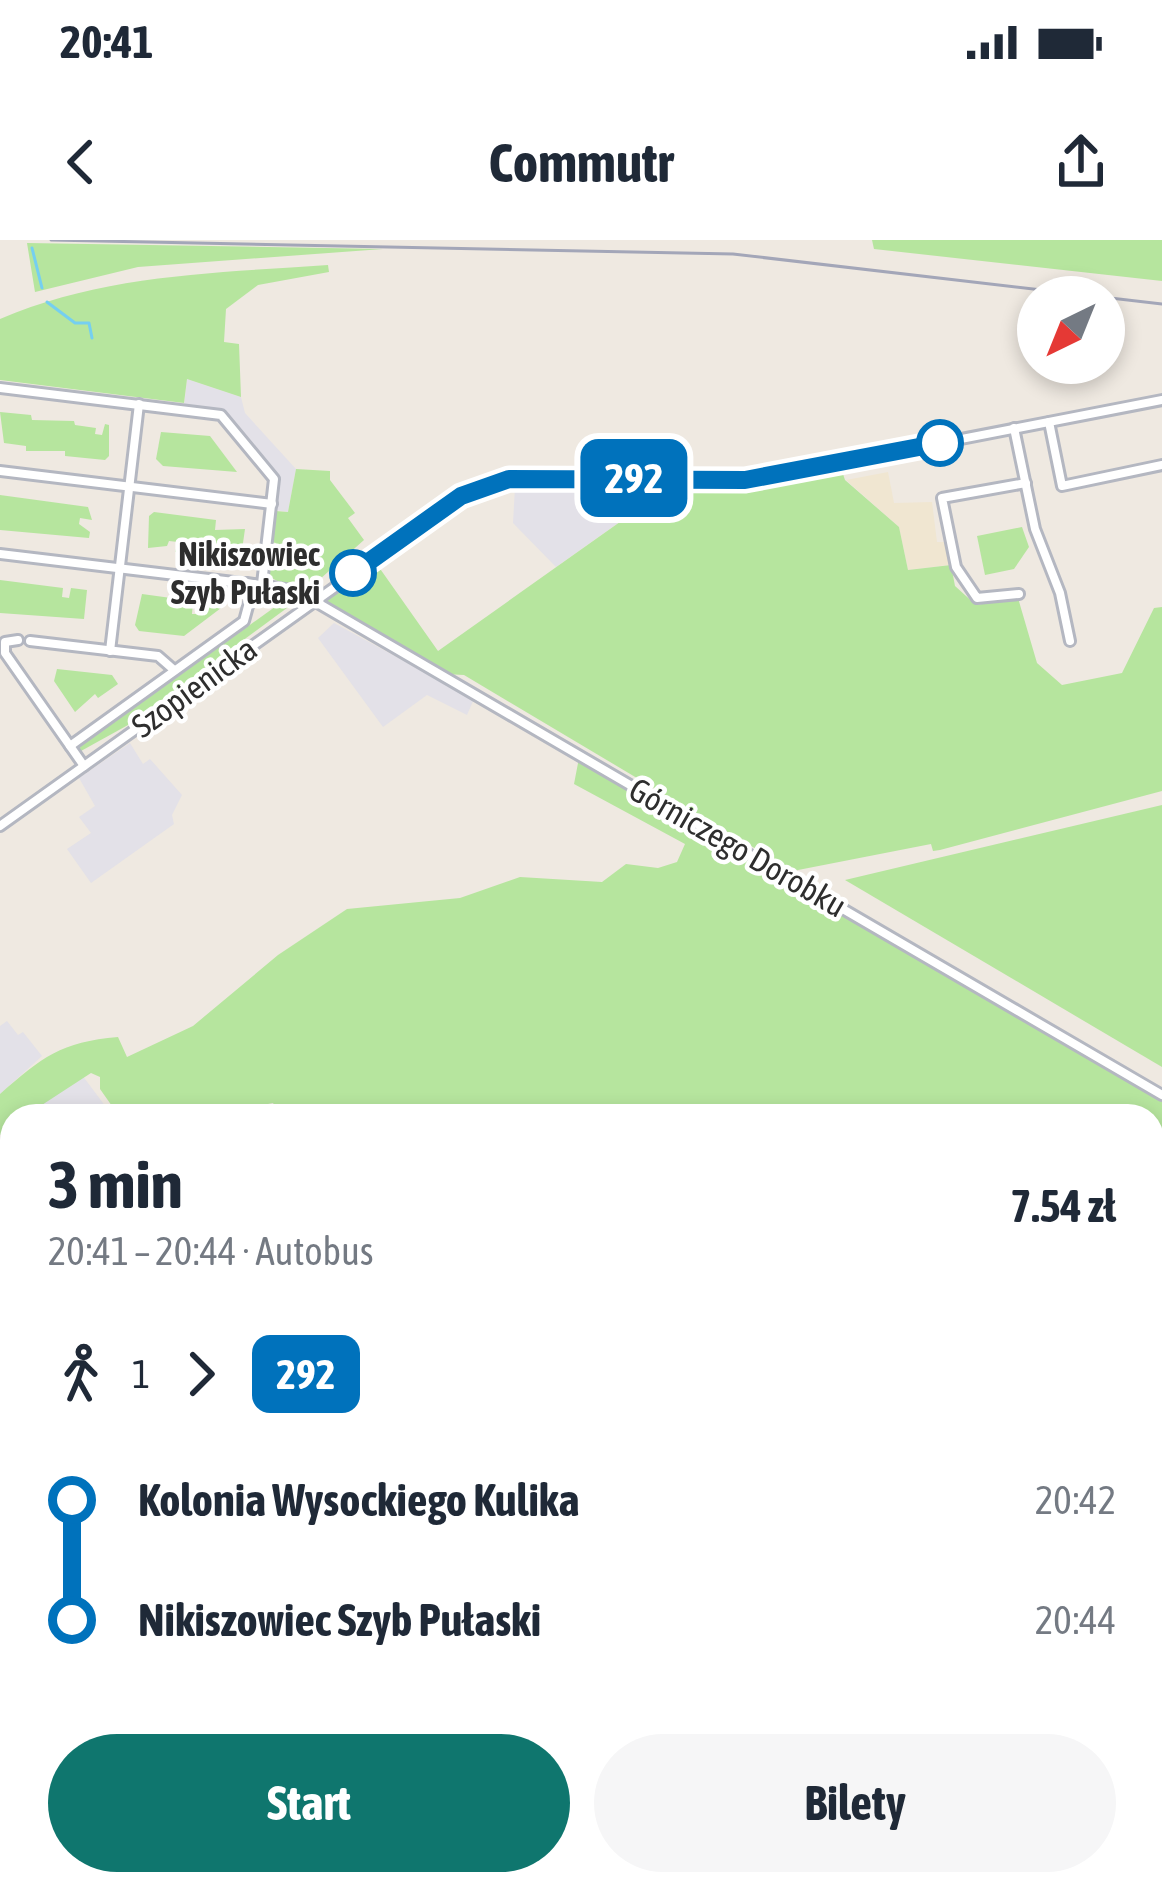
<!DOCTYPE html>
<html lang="pl">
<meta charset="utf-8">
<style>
:root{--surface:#fff;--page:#f6f6f7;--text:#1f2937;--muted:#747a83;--accent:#0f766e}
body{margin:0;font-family:"Asap Condensed",sans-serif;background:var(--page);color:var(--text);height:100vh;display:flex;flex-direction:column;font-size:45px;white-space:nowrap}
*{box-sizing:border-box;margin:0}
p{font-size:39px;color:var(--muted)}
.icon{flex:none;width:66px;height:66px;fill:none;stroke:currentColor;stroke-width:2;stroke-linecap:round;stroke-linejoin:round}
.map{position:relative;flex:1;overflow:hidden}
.sheet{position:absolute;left:0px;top:864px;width:1164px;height:792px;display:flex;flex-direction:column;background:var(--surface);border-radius:36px 36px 0 0;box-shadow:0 6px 18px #0003}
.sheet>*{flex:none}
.badge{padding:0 24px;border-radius:18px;font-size:42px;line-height:78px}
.needle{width:78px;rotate:223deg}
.controls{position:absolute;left:1017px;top:36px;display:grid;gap:24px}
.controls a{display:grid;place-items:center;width:108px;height:108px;border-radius:50%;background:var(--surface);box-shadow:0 6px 18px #0003;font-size:60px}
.map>.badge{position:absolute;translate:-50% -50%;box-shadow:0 0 0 6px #fff}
.legs{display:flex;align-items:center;gap:18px;height:132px;padding:0 48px;font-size:39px}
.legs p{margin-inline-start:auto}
.headline{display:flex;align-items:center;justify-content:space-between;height:204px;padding:0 48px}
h1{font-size:66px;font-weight:700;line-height:90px}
.action{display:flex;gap:24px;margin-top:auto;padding:24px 48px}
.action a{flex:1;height:138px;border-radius:72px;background:var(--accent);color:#fff;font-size:48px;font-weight:700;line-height:138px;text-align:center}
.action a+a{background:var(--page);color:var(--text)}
ul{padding:0 48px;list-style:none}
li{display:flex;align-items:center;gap:42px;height:120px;font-size:45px}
li i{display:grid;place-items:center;width:18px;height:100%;margin:0 15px;background:currentColor}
li i::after{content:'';width:30px;height:30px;margin:-15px;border:9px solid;border-radius:50%;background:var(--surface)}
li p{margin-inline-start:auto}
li:first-child i{background:linear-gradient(#0000 50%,currentColor 0)}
li:last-child i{background:linear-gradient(currentColor 50%,#0000 0)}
.status{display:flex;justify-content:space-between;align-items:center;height:84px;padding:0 60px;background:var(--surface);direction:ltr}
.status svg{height:33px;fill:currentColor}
header{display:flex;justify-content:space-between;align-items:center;height:156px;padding:0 48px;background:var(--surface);font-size:54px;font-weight:700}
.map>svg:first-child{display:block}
.industrial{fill:#e3e1e8}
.education{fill:#f0e6d1}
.green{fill:#b6e59e}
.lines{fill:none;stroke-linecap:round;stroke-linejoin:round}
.stream{stroke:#75cff0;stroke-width:3}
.minor-tunnel{stroke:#c8c4bd;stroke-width:8;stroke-dasharray:8 4;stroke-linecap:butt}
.minor-casing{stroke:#b4b7c1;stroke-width:14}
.minor{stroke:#fff;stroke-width:8}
.rail{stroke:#a3a6b8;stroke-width:3}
.line-1-casing{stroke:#fff;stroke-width:27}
.line-1{stroke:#0072bc;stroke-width:18}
.stop-1-dot{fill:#fff;stroke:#0072bc;stroke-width:6}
.labels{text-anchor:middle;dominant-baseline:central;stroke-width:9;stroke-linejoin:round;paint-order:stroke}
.stop-label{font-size:33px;font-weight:bold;fill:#2e2e2e;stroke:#fff;text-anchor:end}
.street-label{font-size:33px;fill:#2e2e2e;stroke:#fff}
</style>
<div class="status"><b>20:41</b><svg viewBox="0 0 49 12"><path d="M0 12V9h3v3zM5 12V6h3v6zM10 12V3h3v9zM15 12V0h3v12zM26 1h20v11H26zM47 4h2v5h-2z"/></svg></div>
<header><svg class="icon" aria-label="back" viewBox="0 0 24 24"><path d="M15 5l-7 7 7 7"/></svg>Commutr<svg class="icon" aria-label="share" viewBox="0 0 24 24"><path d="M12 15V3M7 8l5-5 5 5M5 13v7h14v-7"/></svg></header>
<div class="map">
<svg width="1162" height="1656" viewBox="0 0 1162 1656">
<rect width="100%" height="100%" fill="#efe9e1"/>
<g class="industrial">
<polygon points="187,139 241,157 245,173 296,229 288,272 276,270 277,238 267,222 220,171 184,166"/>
<polygon points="655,245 659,254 556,327 513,283 515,247"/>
<polygon points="334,383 474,459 467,475 427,455 383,487 318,398"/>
<polygon points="130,503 143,524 150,519 182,555 172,575 174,584 91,643 67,609 91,593 79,577 95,566 79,538"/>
<polygon points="7,781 18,795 23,792 42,816 0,854 0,786"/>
<polygon points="82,835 112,875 25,876"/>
</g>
<polygon class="education" points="888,232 894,263 932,262 937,302 945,302 949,325 908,330 899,287 846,240"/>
<g class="green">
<polygon points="872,0 1162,0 1162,41 874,9"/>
<polygon points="27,3 383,9 138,27 35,52"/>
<path d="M328,25L329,32L258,45L226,69L224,102L239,104L241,157L187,139L184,163L0,140V79C104,34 217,33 328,25Z"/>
<polygon points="0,172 31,175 32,180 74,181 75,185 96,188 95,194 102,195 105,184 109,185 109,216 105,220 65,216 65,211 26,211 26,206 4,203"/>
<polygon points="161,192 210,196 237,232 163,226 156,219"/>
<polygon points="841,228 845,240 899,287 908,330 951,325 955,346 976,365 1018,358 1037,423 1062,445 1122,433 1154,368 1162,367 1162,551 940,610 933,611 931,604 793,631 464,435 444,434 326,366 330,354 376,323 438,411 658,255 655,245 741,245"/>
<polygon points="296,229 330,231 330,240 355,273 348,278 364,300 311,347 281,343 268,336 276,303 271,302 275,271 288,272"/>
<polygon points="0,255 88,267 92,280 80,278 79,284 90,292 89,298 0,290"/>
<polygon points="154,272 216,280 215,290 245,289 241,317 175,312 178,302 169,301 167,306 148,308 149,276"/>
<polygon points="1022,287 1029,307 1014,329 985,335 977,296"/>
<polygon points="0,340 63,348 62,357 69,358 71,348 87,350 84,379 0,373"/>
<polygon points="142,354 193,361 192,374 198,374 200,362 221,368 184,396 139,391 135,385"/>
<polygon points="286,359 291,365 128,485 81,511 78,508"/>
<polygon points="57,429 112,435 118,444 98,458 95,454 75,472 54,441"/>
<path d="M579,518L1162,862V1038L1152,1055V876H281L273,863L206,876H119L100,849V837L91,833L25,876H12V885L0,895V854C42,817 61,802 118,797L127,817L193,786L278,715L347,669L460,658L520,637L602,642L626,624L658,628L677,622L685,604L574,544Z"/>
<polygon points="1162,565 1162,827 845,640"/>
<polygon points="0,903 12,920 12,1032 0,1044"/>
<polygon points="1162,1070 1162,1656 999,1656 976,1644 1152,1644 1152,1087"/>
<polygon points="0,1122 12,1130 12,1644 802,1644 799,1656 0,1656"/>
</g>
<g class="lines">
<g class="stream">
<polyline points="32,8 42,48"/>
<polyline points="47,62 75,83 89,83 92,98"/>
</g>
<polyline class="minor-tunnel" points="584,237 606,238"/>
<defs>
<g id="minor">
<polyline points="0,148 221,175 274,239 262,344"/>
<polyline points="1049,182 1062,246 1162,225"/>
<polyline points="1014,188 1035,289 1060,353 1070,401"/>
<polyline points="0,231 272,264"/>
<polyline points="606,238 755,239 1162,160"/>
<polyline points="0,314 242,343"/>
<polyline points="247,343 297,351 1162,855"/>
<polyline points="1019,354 977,358 956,327 942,258 1026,243"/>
<polyline points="18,400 5,402 5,413 84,526"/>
<polyline points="30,401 158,416 174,430"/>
<polyline points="110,411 139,164"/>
<polyline points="70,506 244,381 254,344"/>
<polyline points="0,586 464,255 509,239 584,237"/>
<polyline points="223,876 238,871 239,876"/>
<polyline points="0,1055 12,1038"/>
<polyline points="1152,1070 1162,1052"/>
<polyline points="0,1101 12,1108"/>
<polyline points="858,1644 896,1649 949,1645 986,1656"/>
<polyline points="825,1656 828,1644"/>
<polyline points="832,1656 842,1646"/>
</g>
</defs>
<use href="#minor" class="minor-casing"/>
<use href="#minor" class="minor"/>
<polyline class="rail" points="51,0 733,14 1162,64"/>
</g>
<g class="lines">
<defs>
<polyline id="line-1" points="353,333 461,256 509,239 745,240 940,203"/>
</defs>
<use href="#line-1" class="line-1-casing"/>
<use href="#line-1" class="line-1"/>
</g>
<g class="stop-1-dot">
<circle cx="940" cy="203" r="21"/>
<circle cx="353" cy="333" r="21"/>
</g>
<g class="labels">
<g class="stop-label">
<text x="320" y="314">Nikiszowiec<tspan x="320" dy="38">Szyb Pułaski</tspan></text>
</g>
<g class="street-label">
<text transform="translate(194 447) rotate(-36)">Szopienicka</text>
<text transform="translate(738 607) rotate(30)">Górniczego Dorobku</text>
</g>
</g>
</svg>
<div class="controls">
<a><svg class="needle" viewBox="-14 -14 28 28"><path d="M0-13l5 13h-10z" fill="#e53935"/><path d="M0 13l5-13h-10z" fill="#747a83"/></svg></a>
</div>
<b class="badge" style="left:634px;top:238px;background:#0072bc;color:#fff">292</b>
<section class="sheet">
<div class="headline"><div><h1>3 min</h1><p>20:41 – 20:44 · Autobus</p></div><b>7.54 zł</b></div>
<div class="legs"><svg class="icon" aria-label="walk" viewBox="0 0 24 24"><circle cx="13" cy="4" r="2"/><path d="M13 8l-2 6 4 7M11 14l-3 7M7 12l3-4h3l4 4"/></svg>1<svg class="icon" aria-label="forward" viewBox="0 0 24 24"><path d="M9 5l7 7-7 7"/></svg><b class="badge" style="background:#0072bc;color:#fff">292</b></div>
<ul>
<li><i style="color:#0072bc"></i><b>Kolonia Wysockiego Kulika</b><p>20:42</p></li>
<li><i style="color:#0072bc"></i><b>Nikiszowiec Szyb Pułaski</b><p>20:44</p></li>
</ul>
<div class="action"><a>Start</a><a>Bilety</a></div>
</section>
</div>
